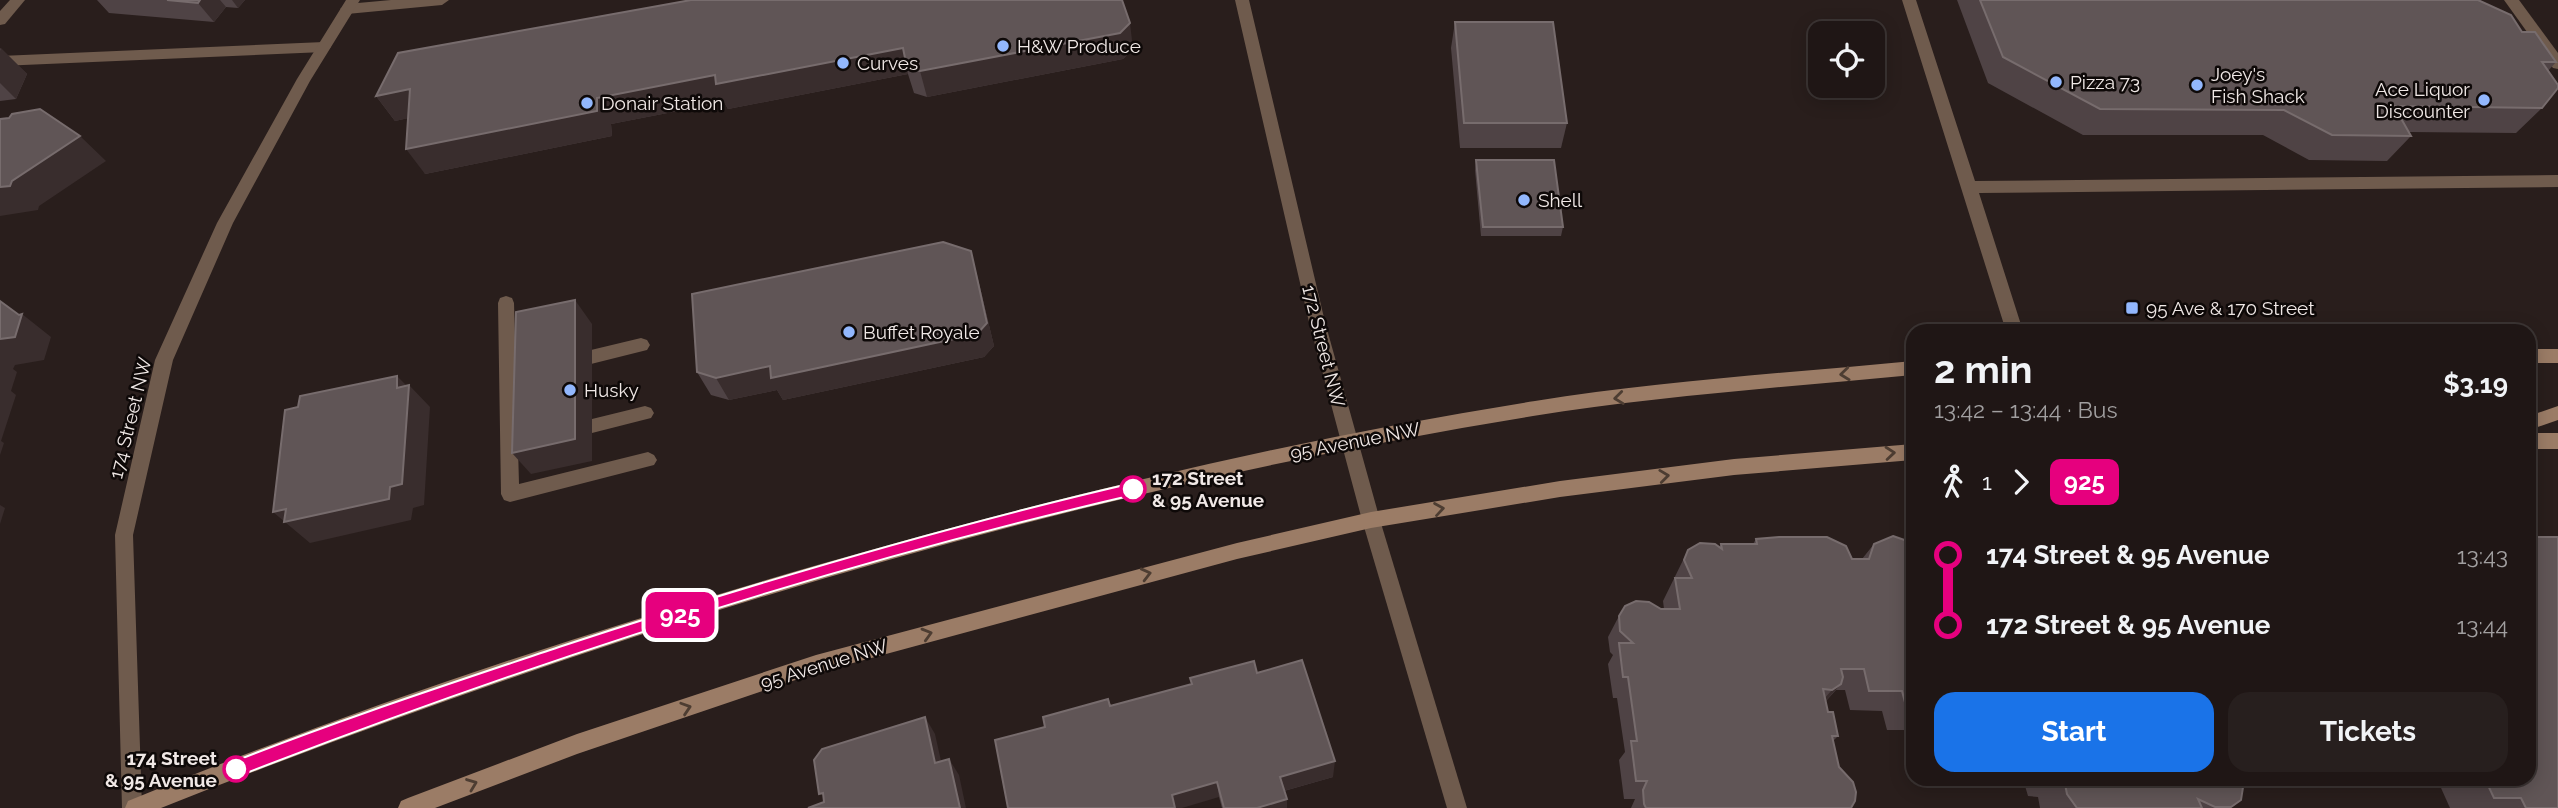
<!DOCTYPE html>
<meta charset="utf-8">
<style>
:root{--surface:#1f1615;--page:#271f1e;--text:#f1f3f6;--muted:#a19fa0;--line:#3c3534;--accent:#1a73e8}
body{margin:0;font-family:Raleway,sans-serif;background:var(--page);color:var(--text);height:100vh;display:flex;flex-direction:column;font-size:26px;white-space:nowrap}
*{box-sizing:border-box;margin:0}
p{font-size:23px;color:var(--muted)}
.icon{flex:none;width:38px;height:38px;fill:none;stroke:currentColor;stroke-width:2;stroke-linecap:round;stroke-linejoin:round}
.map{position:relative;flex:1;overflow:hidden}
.drawer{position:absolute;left:1906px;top:324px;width:630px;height:462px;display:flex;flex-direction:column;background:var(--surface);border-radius:21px;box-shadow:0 4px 18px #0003,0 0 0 2px var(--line)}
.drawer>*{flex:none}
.badge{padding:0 14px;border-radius:10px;font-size:24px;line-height:46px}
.tools{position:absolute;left:1808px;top:21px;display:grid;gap:14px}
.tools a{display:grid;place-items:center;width:77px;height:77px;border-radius:14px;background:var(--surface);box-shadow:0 4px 18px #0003,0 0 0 2px var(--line);font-size:35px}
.map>.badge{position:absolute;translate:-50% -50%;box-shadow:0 0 0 4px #fff}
.legs{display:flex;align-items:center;gap:10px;height:77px;padding:0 28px;font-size:23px}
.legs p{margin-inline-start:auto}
.head{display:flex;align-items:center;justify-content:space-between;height:119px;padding:0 28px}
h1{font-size:38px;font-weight:700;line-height:52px}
.button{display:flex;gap:14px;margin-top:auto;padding:14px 28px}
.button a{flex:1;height:80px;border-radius:21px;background:var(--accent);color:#fff;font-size:28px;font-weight:700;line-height:80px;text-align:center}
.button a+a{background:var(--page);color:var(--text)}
ul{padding:0 28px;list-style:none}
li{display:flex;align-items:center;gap:24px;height:70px;font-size:26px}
li i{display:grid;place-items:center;width:10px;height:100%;margin:0 9px;background:currentColor}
li i::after{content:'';width:18px;height:18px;margin:-9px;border:5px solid;border-radius:50%;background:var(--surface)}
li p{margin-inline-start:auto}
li:first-child i{background:linear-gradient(#0000 50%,currentColor 0)}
li:last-child i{background:linear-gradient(currentColor 50%,#0000 0)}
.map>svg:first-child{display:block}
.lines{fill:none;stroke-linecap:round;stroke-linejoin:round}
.service{fill:#6f5b4d;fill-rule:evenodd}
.minor{fill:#6f5b4d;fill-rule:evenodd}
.tertiary{fill:#6f5b4d;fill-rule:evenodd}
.secondary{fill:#9b7c66;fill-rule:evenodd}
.wall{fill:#4f4345}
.shaded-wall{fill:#392d2d}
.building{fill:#605556;stroke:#776c6d;stroke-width:2}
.oneway{stroke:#4d3d32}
.line-1{fill:#e6007e;stroke:#fff;stroke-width:2}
.poi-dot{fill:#92b7fd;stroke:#0e0908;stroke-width:2.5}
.stop-1-dot{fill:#fff;stroke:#e6007e;stroke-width:3.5}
.labels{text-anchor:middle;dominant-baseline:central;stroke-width:5;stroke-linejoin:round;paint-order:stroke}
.poi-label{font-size:19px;fill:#f0e8e6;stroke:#0e0908;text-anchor:start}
.street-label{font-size:19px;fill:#f0e8e6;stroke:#0e0908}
.stop-label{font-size:19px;font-weight:bold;fill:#f0e8e6;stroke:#0e0908;text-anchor:start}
</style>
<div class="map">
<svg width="2558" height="808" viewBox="0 0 2558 808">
<rect width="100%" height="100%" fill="#291e1c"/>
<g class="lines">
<g class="service">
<polygon points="10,0 25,0 5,24 0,25 0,11"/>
<polygon points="391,0 449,0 442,5 347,14 340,9 347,4"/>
<polygon points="1902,0 1916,0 1975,181 2558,175 2558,187 1979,193 2023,331 2006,331"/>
<polygon points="2504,0 2519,0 2558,53 2558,69 2553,68"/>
<polygon points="324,42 331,47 324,52 0,66 0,56"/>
<polygon points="506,296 512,298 514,303 519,484 648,452 654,455 657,460 654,465 510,502 504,500 501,494 498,303 500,298"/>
<polygon points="641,338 647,340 650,345 647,350 591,364 585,362 582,357 585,352 591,350"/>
<polygon points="645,406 651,408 654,413 651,418 592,433 586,431 583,426 586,421 592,419"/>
</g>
<polygon class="minor" points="1371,512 1378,514 1380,520 1467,808 1447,808 1362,520 1364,514"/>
<g class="tertiary">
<polygon points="346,0 360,0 310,81 233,223 173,360 133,535 142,808 122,808 115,535 155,360 217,223 297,79"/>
<polygon points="1235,0 1249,0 1325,322 1380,520 1378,526 1371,528 1364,526 1362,520 1309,322"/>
</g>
<g class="secondary">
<rect x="2529" y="349" width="29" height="14"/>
<path d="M1913,361V375C1786,387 1658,396 1533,416C1068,491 598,634 161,808H125L128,801C354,708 586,632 821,564C1055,497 1293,439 1535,401C1660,381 1787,373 1913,361Z"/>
<polygon points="2558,406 2558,420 2529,430 2529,416"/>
<rect x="2529" y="433" width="29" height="16"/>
<polygon points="1913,444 1913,460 1734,475 1560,497 1371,528 1237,559 816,673 577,754 435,808 398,808 401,801 408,798 577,734 816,655 1237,543 1371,512 1560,481 1734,459"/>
</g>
</g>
<g class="wall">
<polygon points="97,0 245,0 238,8 226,7 214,22 109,13"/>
<polygon points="1957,0 2478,0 2522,32 2556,62 2548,71 2542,108 2516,133 2409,132 2411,136 2387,161 2309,160 2263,135 2083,135 1988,83"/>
<polygon points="1455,22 1567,123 1561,148 1460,148 1451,48"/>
<polygon points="0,48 27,74 16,99 0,101"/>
<polygon points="1133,49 1123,59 927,97 914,93 908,74 728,109 724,102 611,124 612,136 425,174 408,118 395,121 376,96"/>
<polygon points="1476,160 1563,227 1561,236 1481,236 1475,170"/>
<polygon points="977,275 994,346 984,357 783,400 777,390 729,400 711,395 697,372"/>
<polygon points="1756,539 1852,559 1862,559 1874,544 1913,543 1913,730 1887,730 1882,711 1850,710 1845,690 1836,690 1826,701 1828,712 1838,736 1833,741 1839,767 1851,808 1631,808 1635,799 1624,799 1619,760 1625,752 1617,698 1613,698 1608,664 1613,655 1610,652 1608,637 1619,616 1664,609 1663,601 1688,550 1719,547 1721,544 1753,544"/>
<polygon points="1257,673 1333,777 1284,791 1287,808 1222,808 1219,797 1110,706 1191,684 1190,678"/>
<polygon points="2023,779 2242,779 2241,800 2229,808 2040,808 2038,797 2028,796"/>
<polygon points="2437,779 2529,779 2558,808 2450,808"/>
</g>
<g class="shaded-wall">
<polygon points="200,0 220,0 226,7 214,22 198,3"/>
<polygon points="232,0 245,0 238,8"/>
<polygon points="1130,23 1133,49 1123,59 927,97 920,71"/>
<polygon points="1,48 27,74 16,99 0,83 0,51"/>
<polygon points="903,48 908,74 728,109 724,102 611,124 612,136 425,174 406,149 597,98 715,75"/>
<polygon points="410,89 428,114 395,121 376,96"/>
<polygon points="80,136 106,161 39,206 38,210 0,216 0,187 12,181"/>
<polygon points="971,251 977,275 994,346 984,357 783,400 777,390 729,400 716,378"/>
<polygon points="575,300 592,324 592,461 531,474 512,453"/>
<polygon points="22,314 51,337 44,360 15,365 13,369 17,372 11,391 16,395 1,441 4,443 0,455 0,339"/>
<polygon points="397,376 409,388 409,385 430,407 424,505 413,508 411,520 310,543 273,512 286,509 397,388"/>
<polygon points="0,505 5,508 0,524"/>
<polygon points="1841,684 1823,704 1814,710 1832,690"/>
<polygon points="925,717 935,734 945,779 935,763"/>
<polygon points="949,759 959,775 966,808 960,808"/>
<polygon points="1335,761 1333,777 1280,792 1280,777"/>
<polygon points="1217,782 1219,797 1182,808 1174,808 1172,795"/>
<polygon points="1287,799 1287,808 1257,808"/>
</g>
<g class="building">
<polygon points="167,0 200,0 198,3"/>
<polygon points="691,0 1122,0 1130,23 1120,33 920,71 907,68 903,48 716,84 715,75 597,98 597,111 406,149 410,89 376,96 398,53"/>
<polygon points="1980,0 2478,0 2511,15 2522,32 2535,32 2556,62 2542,62 2558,85 2558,88 2542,108 2394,106 2411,136 2332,135 2284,110 2100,109 2003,57"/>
<polygon points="1455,22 1553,22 1567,123 1464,123"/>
<polygon points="40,109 80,136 12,181 10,186 0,187 0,119 9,118 12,114"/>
<polygon points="1476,160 1554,160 1563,227 1483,227"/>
<polygon points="943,242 971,251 987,323 977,334 771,378 770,366 716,378 697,372 692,294"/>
<polygon points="575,300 575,439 512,453 516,312"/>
<polygon points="0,301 19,315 22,314 15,337 0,339"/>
<polygon points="397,376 397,388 409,385 402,484 390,487 389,499 284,522 286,509 273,512 285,410 298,407 300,396"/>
<polygon points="1893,536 1913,543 1913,710 1907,710 1902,691 1869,691 1864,669 1841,669 1843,677 1841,684 1832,690 1823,689 1828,712 1833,712 1838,736 1832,736 1839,767 1853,782 1856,792 1855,801 1851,808 1646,808 1644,804 1643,790 1647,781 1636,781 1631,741 1637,741 1628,677 1623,677 1619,643 1633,643 1620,631 1619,616 1625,606 1636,601 1649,602 1661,609 1680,609 1675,578 1692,578 1684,560 1688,550 1700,543 1715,544 1722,549 1721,544 1757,544 1756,539 1779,537 1827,537 1846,546 1852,559 1869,559 1874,544"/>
<polygon points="2529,537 2558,537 2558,808 2526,808 2521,798 2494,798 2485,779 2529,779"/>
<polygon points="1302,660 1335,761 1280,777 1287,799 1257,808 1224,808 1217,782 1172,795 1175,808 1008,808 995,740 1045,727 1043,717 1108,699 1110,706 1192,684 1190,678 1254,661 1257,673"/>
<polygon points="925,717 935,763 949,759 960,808 808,808 824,802 823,793 819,794 814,760 822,749"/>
<polygon points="2058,779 2242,779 2244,781 2241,800 2231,807 2215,807 2198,799 2202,808 2077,808 2067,794 2064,779"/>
</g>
<defs><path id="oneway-chevron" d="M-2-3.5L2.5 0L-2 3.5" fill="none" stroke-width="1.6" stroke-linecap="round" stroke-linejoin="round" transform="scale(1.75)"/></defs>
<g class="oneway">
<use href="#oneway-chevron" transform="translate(1845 374) rotate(174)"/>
<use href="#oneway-chevron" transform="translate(1619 398) rotate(173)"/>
<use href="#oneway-chevron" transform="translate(1890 453) rotate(-5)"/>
<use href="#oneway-chevron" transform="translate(1664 476) rotate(-7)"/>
<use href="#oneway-chevron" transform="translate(1439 509) rotate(-9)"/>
<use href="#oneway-chevron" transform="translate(1146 574) rotate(-14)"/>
<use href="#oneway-chevron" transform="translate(927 634) rotate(-16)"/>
<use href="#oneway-chevron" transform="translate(686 708) rotate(-18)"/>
<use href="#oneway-chevron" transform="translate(472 784) rotate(-21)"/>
</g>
<path class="line-1" d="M1133,483L1140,489L1133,495C832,565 524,665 236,777L230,774L228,769L230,763C338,720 449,684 559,647C748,585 939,528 1133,483Z"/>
<g class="poi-dot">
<circle cx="1003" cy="46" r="7"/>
<circle cx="843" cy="63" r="7"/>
<circle cx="2056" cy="82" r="7"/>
<circle cx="2197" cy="85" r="7"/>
<circle cx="2484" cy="100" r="7"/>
<circle cx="587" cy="103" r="7"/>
<circle cx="1524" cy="200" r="7"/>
<rect x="2125" y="301" width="14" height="14" rx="3.5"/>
<circle cx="849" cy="332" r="7"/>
<circle cx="570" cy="390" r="7"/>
</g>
<g class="stop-1-dot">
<circle cx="1133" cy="489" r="12"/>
<circle cx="236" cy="769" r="12"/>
</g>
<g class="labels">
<g class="poi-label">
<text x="1017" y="46">H&amp;W Produce</text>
<text x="857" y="63">Curves</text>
<text x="2211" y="74">Joey's<tspan x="2211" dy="22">Fish Shack</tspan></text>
<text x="2070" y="82">Pizza 73</text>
<text x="2470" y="89" text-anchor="end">Ace Liquor<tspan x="2470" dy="22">Discounter</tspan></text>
<text x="601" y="103">Donair Station</text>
<text x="1538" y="200">Shell</text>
<text x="2146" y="308">95 Ave &amp; 170 Street</text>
<text x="863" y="332">Buffet Royale</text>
<text x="584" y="390">Husky</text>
</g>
<g class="street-label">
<text transform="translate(1324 346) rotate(76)">172 Street NW</text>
<text transform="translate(130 418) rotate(-76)">174 Street NW</text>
<text transform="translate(1355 441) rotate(-11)">95 Avenue NW</text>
<text transform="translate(824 664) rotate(-17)">95 Avenue NW</text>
</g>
<g class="stop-label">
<text x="1152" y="478">172 Street<tspan x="1152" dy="22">&amp; 95 Avenue</tspan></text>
<text x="217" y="758" text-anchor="end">174 Street<tspan x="217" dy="22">&amp; 95 Avenue</tspan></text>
</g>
</g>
</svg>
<div class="tools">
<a><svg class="icon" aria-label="locate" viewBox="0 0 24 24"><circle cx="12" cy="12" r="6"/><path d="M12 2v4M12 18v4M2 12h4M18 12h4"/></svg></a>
</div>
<b class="badge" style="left:680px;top:615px;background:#e6007e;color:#fff">925</b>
<section class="drawer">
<div class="head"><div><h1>2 min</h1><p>13:42 – 13:44 · Bus</p></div><b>$3.19</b></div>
<div class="legs"><svg class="icon" aria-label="walk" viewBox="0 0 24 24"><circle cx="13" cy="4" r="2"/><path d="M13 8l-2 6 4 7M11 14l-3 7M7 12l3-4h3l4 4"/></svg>1<svg class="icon" aria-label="forward" viewBox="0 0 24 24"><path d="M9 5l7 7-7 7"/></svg><b class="badge" style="background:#e6007e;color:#fff">925</b></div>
<ul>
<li><i style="color:#e6007e"></i><b>174 Street &amp; 95 Avenue</b><p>13:43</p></li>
<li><i style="color:#e6007e"></i><b>172 Street &amp; 95 Avenue</b><p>13:44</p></li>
</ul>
<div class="button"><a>Start</a><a>Tickets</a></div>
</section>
</div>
